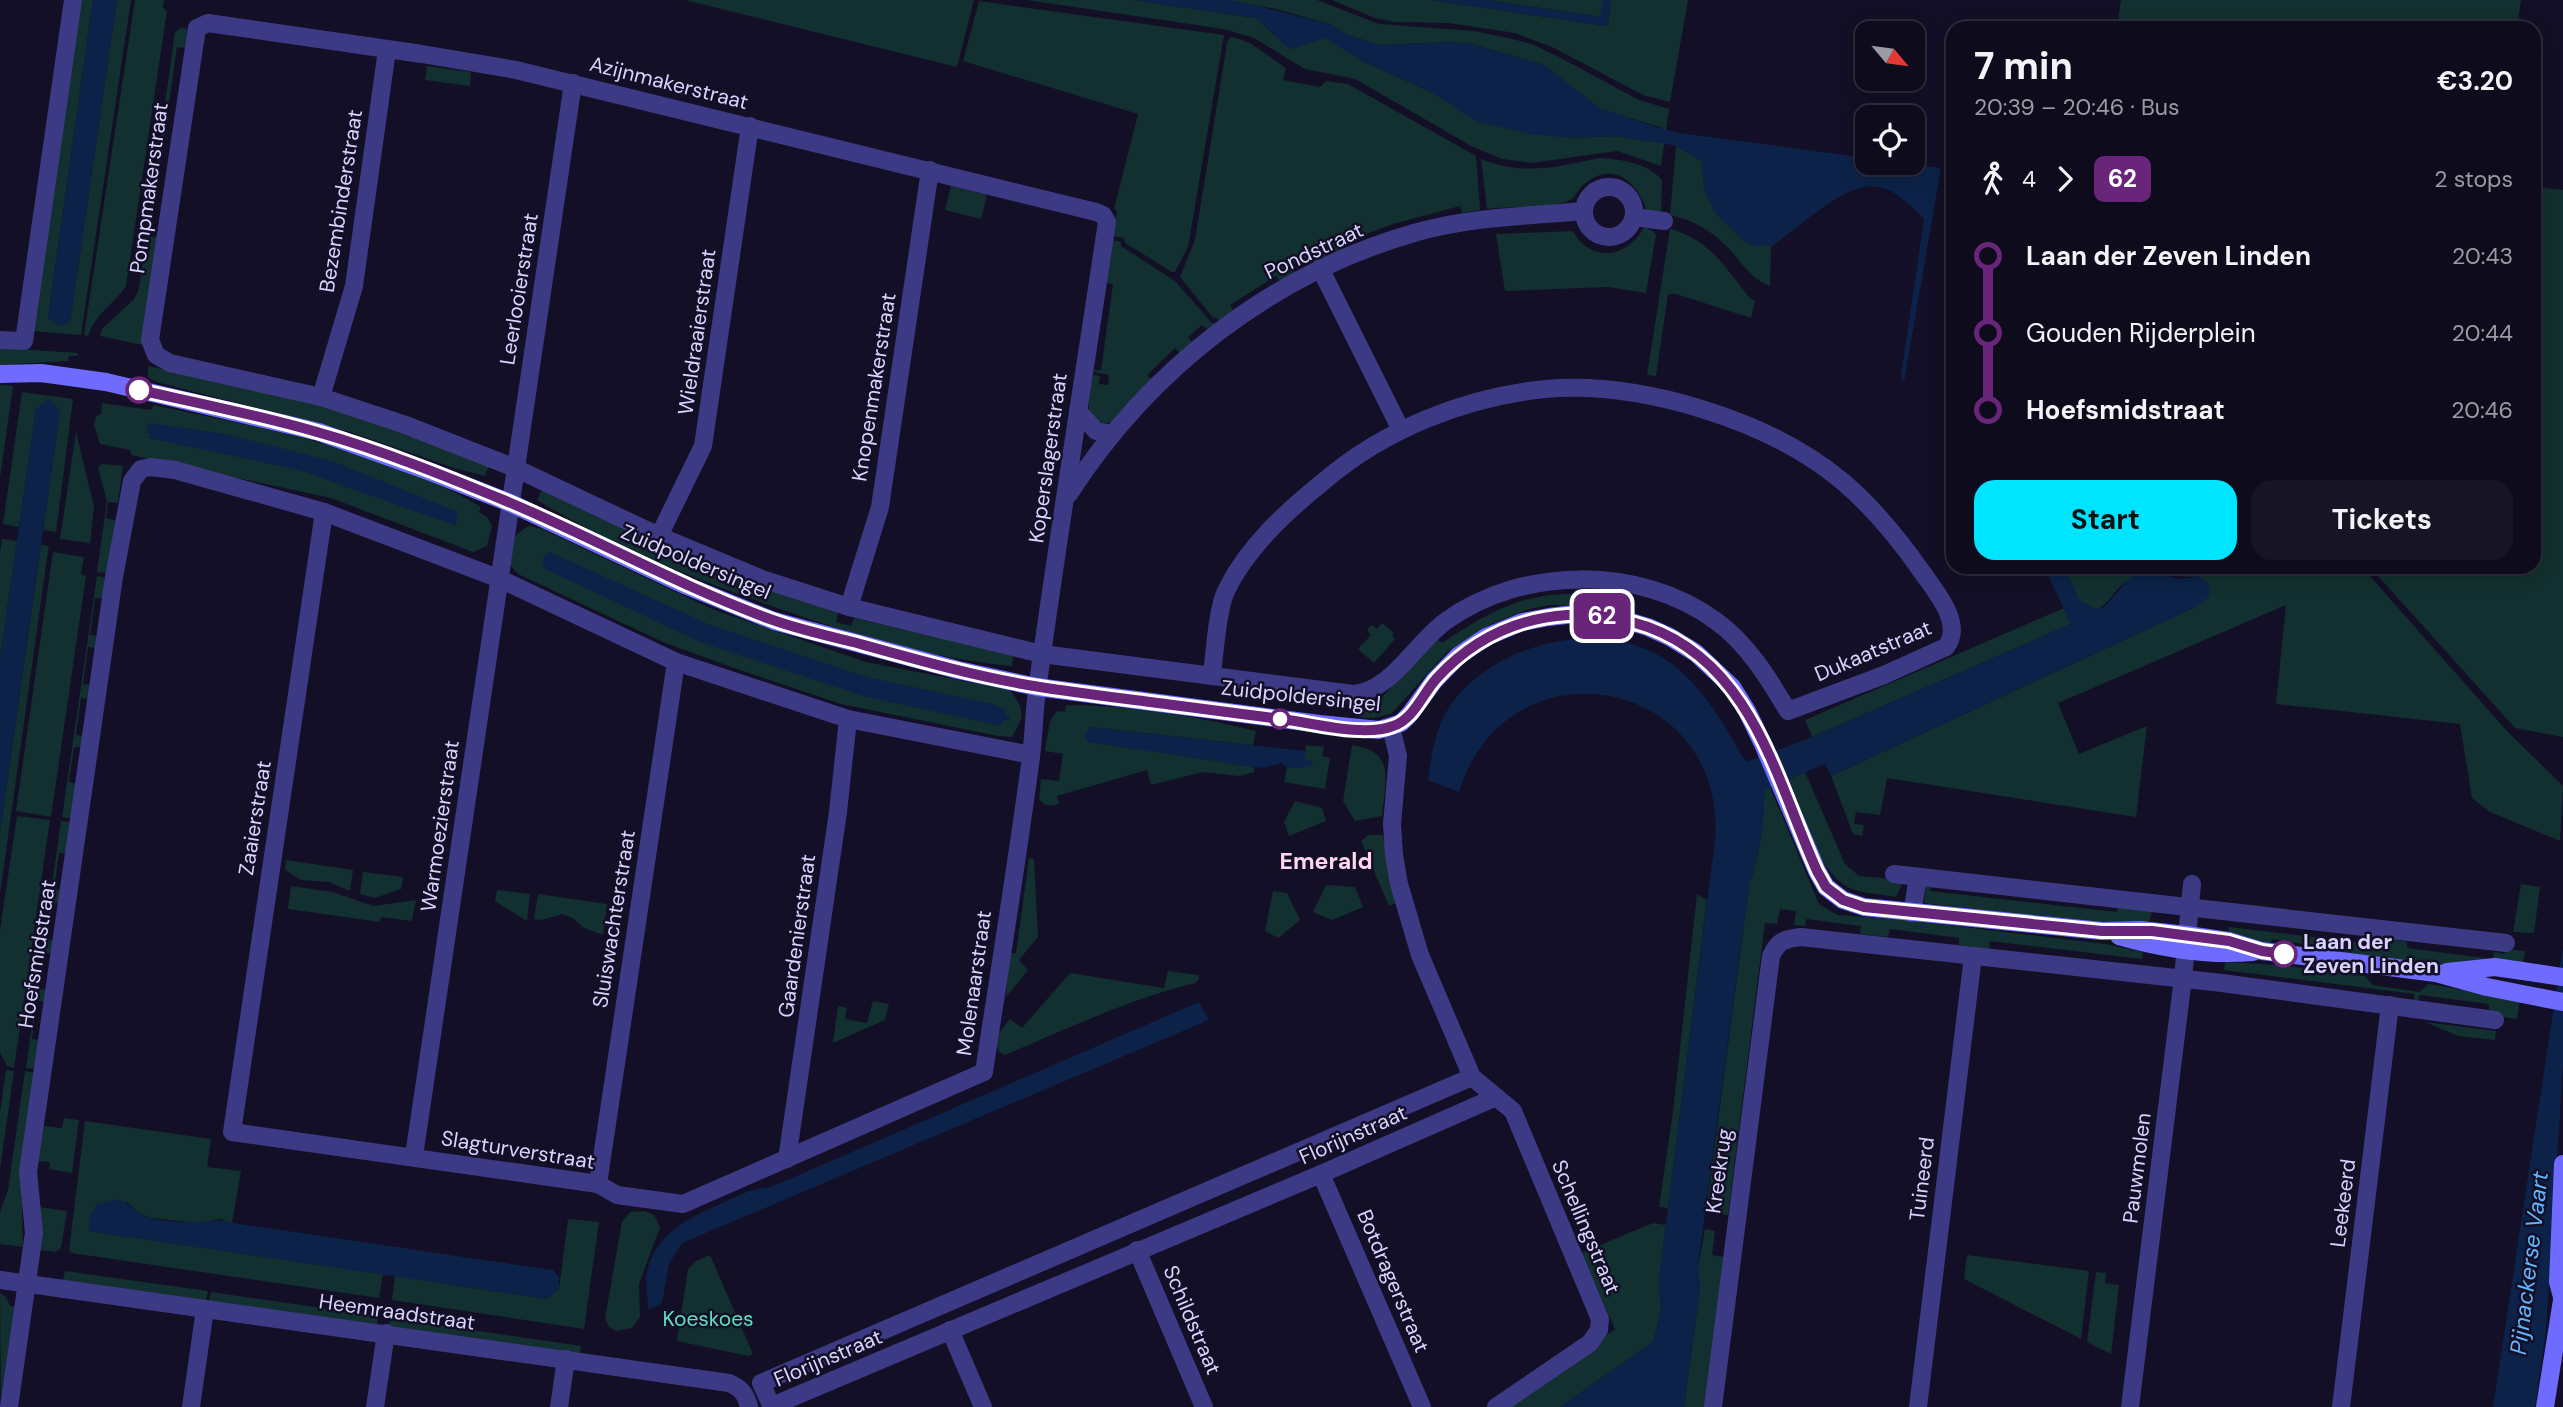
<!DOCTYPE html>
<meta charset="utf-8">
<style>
:root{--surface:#0e0b1c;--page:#171425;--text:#f1f3f6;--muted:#9b9ba3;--line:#2e2b3b;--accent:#00e5ff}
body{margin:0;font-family:"DM Sans",sans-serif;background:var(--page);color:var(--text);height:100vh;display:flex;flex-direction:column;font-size:26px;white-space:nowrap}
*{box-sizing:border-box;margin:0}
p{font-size:23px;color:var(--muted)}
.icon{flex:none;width:38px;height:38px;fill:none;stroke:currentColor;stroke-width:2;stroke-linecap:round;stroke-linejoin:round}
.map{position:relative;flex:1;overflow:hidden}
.panel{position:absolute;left:1946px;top:21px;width:595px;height:553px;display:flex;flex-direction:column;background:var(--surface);border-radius:21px;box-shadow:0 4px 18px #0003,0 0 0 2px var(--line)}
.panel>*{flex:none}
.badge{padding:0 14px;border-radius:10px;font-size:24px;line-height:46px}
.needle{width:46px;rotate:119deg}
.fabs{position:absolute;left:1855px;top:21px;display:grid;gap:14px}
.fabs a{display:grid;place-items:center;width:70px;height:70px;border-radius:14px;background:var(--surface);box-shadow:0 4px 18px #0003,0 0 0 2px var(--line);font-size:35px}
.map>.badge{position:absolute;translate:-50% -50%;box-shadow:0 0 0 4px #fff}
.legs{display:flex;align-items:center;gap:10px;height:77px;padding:0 28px;font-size:23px}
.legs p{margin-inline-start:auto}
.summary{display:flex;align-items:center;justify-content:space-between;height:119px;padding:0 28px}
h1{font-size:38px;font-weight:700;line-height:52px}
.cta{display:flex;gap:14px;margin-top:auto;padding:14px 28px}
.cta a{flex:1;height:80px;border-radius:21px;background:var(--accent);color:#111;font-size:28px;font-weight:700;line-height:80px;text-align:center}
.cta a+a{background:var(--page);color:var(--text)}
ul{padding:0 28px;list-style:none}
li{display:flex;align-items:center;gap:24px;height:77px;font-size:26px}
li i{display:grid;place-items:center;width:10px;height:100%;margin:0 9px;background:currentColor}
li i::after{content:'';width:18px;height:18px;margin:-9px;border:5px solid;border-radius:50%;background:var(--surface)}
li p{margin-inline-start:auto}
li:first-child i{background:linear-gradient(#0000 50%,currentColor 0)}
li:last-child i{background:linear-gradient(currentColor 50%,#0000 0)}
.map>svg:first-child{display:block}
.green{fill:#12302f}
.water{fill:#0c2248}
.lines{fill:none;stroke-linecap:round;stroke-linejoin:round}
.street{stroke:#3d3a85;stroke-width:18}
.secondary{stroke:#6f6bff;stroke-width:18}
.line-1-casing{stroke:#fff;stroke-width:16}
.line-1{stroke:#68257a;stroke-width:10}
.stop-1-dot{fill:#fff;stroke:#68257a;stroke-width:3.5}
.labels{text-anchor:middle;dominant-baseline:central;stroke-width:5;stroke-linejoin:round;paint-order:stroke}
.street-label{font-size:21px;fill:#d9d4ff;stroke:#130f26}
.stop-label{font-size:21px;font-weight:bold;fill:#d9d4ff;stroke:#130f26;text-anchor:start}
.park-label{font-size:21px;fill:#5fe0c0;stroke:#130f26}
.neighbourhood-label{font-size:23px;font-weight:bold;fill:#ffd6f0;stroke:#130f26}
.water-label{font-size:23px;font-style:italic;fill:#62b6ff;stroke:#130f26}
</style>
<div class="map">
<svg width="2563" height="1407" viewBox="0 0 2563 1407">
<rect width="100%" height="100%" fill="#130f26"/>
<g class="green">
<polygon points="80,0 93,0 48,317 59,326 70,322 117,0 131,0 81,335 33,331"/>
<path d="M135,0H164L163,8L167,11L126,286C114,304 95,314 88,336L84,335Z"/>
<polygon points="685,0 974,0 957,67"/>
<polygon points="1027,0 1134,0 1256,18 1290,49 1325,37 1362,61 1429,91 1571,138 1616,136 1662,143 1663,128 1600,109 1544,65 1472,44 1450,42 1378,45 1346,34 1330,24 1276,9 1225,0 1317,0 1379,24 1474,31 1509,38 1532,44 1561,58 1639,100 1669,109 1661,166 1617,151 1532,163 1502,159 1473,147 1355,79 1305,69 1254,38 1223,29"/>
<polygon points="1332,0 1431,0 1608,26 1611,0 1688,0 1670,102 1643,95 1554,48 1515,33 1449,23 1396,22 1375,18"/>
<polygon points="1488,0 1603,0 1601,17"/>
<polygon points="2121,0 2521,0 2517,28 2117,28"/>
<polygon points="979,1 1224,35 1188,247 1175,272 1172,272 1125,243 1124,238 1113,236 1117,211 1114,209 1138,114 963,61"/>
<polygon points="181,28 188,29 185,48 177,47 150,236 158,238 143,345 100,336 102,329 134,299 139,289 175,32"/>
<polygon points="1233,37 1250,43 1286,68 1283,80 1320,87 1326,81 1348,84 1476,156 1480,210 1462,213 1460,206 1393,224 1342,243 1344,249 1324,258 1320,251 1291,266 1294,272 1280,281 1276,276 1230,305 1233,311 1219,321 1216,317 1214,319 1180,277 1195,240 1227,43 1229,38"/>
<polygon points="427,66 471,72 470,86 425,80"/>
<path d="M1676,146L1702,161L1704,188L1756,246H1771L1770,286C1752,280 1742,263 1730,250C1713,231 1695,221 1670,215Z"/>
<path d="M1599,158C1623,160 1646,162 1662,180L1661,213L1647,212C1639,184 1615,161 1587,182C1577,189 1576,200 1563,203C1539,208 1511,206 1487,209L1481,159C1524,176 1556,167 1599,158Z"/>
<polygon points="951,186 987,195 981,219 945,210"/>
<polygon points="2534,187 2563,190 2563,737 2515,728 2370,567 2534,567"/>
<path d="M1644,227L1653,231L1656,235L1646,293L1608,287L1505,291L1496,234L1573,231C1591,264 1628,258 1644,227Z"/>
<path d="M1670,229C1709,239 1725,267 1749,297L1755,301L1751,318L1676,294H1668L1656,376L1647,375Z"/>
<path d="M1112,240L1121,242V246L1175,281L1212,323H1216L1207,329L1202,325L1188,337L1192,342L1180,353L1175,348L1147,375L1152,380L1116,419C1110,423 1106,425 1100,422C1081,414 1091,390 1093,375L1100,376L1099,384L1108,385L1109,375L1094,372V370H1101L1113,284L1106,283Z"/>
<polygon points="0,348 78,353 78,356 69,356 68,361 0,365"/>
<polygon points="148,366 320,405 401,432 489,466 485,476 454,468 347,431 160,383 148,378"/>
<polygon points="0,385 13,386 0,478"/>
<polygon points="22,392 73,399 56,532 43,530 60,411 36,409 19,527 3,524"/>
<path d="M102,403L151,410L154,405C264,429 383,449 481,507L479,512L487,517L492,526L487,546L473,552L331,498L131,455L130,450L100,444L94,425L96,416L101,414Z"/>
<polygon points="76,432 94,507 90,543 60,539"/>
<polygon points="101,464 123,466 118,503 108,502 106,518 115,520 107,573 97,572 107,501 98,468"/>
<path d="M543,488L662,548L728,576L838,613L836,622L851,626L854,618L1013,655L1012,666C932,659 855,635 780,609C697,580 612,546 537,500Z"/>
<path d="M529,526L542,529L712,609L764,627L866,662L1010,690C1025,712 1025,714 1012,737L998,736L841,704L740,670L665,643L518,574L509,564C509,545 512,535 529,526Z"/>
<polygon points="2,539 17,541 0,659 0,552"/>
<polygon points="41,545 49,546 48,551 0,894 0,832"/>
<polygon points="53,552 84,557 81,574 86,576 51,817 16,811"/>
<path d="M2064,567H2362L2505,729L2563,786L2560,841L2490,812L2472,798L2460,724L2276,704L2286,605L2058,703L2079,754L2147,726L2136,817L1887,778L1880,815L1856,812L1854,824L1864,825L1862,836L1853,834L1831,776L2195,607L2199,576C2175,579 2152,570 2128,581C2115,587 2110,604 2096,610L2079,600Z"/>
<polygon points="97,576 106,578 103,599 95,598 90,635 98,636 96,648 88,647 83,684 91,685 89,699 81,698 76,735 84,736 82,747 74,747 69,782 77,784 72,818 62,817"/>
<path d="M1577,589L1603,591L1601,606L1549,605L1526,610L1489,625L1448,651L1391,714L1373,718L1358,717L1360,704L1382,697L1434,642L1439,640L1442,643C1482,616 1521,593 1571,594Z"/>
<polygon points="2064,608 2071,624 1812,737 1805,720"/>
<polygon points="1382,623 1394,633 1392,636 1395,639 1374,663 1358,649 1371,635 1367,630 1371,625 1377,629"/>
<path d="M1066,705C1130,705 1194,716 1256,731L1253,745L1090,727L1199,758L1254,767V772L1239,776L1203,772L1151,785L1147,770L1057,796L1059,804C1050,806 1045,807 1039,799L1041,779L1059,781L1063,754L1045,751L1050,721L1057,711L1065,712Z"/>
<polygon points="1306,745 1324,747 1322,756 1330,758 1325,789 1284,782 1287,768 1304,768"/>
<path d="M1352,745C1397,751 1385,782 1382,816L1355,821L1343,801Z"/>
<path d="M1805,772L1845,864L1859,876L1904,880L1896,897C1882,894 1866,894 1853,889C1818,877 1802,811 1789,779Z"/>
<path d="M1770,787L1819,904L1838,915L1906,920L2105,944L2143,952L2142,959L1990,941L1989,949L1959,945V938L1890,929L1888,937L1860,934L1861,926L1806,919L1805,926L1794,925L1796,911L1780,909L1777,924L1765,923L1728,1215L1706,1213L1749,886C1759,853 1765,824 1764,790Z"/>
<polygon points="1295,801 1322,808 1326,821 1289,836 1284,822"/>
<polygon points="17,816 50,820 14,1068 7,1066 0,1052 0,930"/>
<polygon points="61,821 71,822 67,853 59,853 54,889 62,890 60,903 52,903 47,939 54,941 53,953 44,953 39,989 48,990 46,1002 37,1001 32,1039 40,1040 36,1069 26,1068"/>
<polygon points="1368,835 1383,835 1395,903 1389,906 1361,841"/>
<polygon points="1029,858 1034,859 1038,937 1019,960 1028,970 1006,997 1009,953 1016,953"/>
<polygon points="286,860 353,870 350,891 329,882 301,880 285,870"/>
<polygon points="363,872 403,877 401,889 375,898 360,894"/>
<polygon points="1926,883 1931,884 1930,891 2117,912 2118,905 2152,910 2150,920 2144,925 2103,924 1924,903"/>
<polygon points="2521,884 2540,887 2534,933 2513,932"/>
<polygon points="1326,885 1355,887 1363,907 1332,920 1313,912"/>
<polygon points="291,886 332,892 373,906 416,900 412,921 381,917 380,922 288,909"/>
<polygon points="497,890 530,894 527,921 495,901"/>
<polygon points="1273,891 1287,893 1300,920 1278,938 1265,931"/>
<polygon points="538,894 607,904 603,935 584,928 573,918 562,914 542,920 534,919"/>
<polygon points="1697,894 1707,900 1668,1208 1659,1207 1673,1112"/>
<polygon points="2229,927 2382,945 2384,938 2407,942 2407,948 2493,959 2494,952 2505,954 2505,949 2525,951 2523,964 2431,965 2333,952 2316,946 2272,939 2270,945 2229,936"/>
<polygon points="2225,962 2278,965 2365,976 2373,985 2419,992 2429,984 2520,1000 2517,1019 2496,1016 2497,1011 2489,1010 2489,1004 2420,995 2418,1001 2414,1001 2414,994 2224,970"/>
<path d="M1168,971L1198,975L1199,979L1195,983C1129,999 1067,1029 1005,1055L999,1052C992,1039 1002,1029 1010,1019L1022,1028L1070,973L1164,988Z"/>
<polygon points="873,1001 889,1004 885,1020 833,1043 838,1006 847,1008 845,1019 867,1023"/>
<polygon points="2425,1022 2496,1031 2495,1040 2458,1036"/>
<polygon points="6,1070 14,1071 0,1169 0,1113"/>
<polygon points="25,1071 35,1073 21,1174 23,1247 0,1244 0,1212 8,1190"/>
<polygon points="64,1118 79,1120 72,1173 49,1169 50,1162 38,1161 44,1126 62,1128"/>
<polygon points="85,1121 211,1139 207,1167 241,1171 232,1223 220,1219 198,1223 151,1218 138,1213 127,1202 89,1231 383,1274 379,1298 71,1253 69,1250"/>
<polygon points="39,1207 67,1211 61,1248 56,1252 40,1250"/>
<polygon points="644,1211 654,1215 660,1227 639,1284 640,1317 632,1328 617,1331 609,1327 605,1318 622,1222 630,1212"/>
<polygon points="568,1219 599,1222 584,1329 392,1300 395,1276 547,1299 559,1289"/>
<polygon points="1653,1223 1666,1225 1659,1278 1661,1311 1653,1342 1560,1407 1507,1407 1615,1329 1581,1253"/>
<polygon points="1705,1229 1715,1231 1712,1255 1724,1257 1706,1407 1684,1407 1700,1288 1698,1267"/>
<polygon points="710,1255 753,1354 748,1356 677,1341 688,1269 696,1261"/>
<polygon points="1967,1255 2089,1271 2081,1339 1964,1279"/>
<polygon points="65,1271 208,1291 206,1301 63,1280"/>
<polygon points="2096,1272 2106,1273 2105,1283 2119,1285 2111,1354 2087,1342"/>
<polygon points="211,1292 378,1316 377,1325 209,1301"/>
<polygon points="0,1293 6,1297 10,1306 16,1307 1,1407"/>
<polygon points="390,1318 581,1346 580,1354 388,1326"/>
</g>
<g class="water">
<polygon points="93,0 117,0 70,322 59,326 48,318"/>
<path d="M1134,0H1225L1246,3L1330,24L1346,34L1378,45L1450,42L1472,44L1544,65L1601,109L1663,129L1680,133L1867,158V163H1904L1941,168L1904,382L1901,376L1924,219C1888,181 1869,176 1825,206C1807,219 1790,232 1773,246H1756L1745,242L1714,212L1704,188L1702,161L1676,146L1662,143L1616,136L1571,138L1530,134L1478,122L1429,91L1362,61L1325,38L1290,49L1256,18Z"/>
<polygon points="1431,0 1488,0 1600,17 1603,0 1611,0 1608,26"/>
<polygon points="49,399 60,411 0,832 0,659 36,409"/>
<polygon points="149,423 226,434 335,462 458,512 456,526 299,470 149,438 151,434 146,433"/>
<path d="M550,552L708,624L871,678L993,704L1006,709L1005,715L1010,716L1009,721L1004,720L1001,726L863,696L700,642L543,568C542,559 542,556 550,552Z"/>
<path d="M2044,567H2064L2079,600L2096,610L2105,606L2127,581L2143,570L2180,579L2199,576L2210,586L2209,597L2195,607L1831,776L1825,764L1764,790C1765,824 1759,853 1749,886L1698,1266L1700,1288L1684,1407H1560L1653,1342L1661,1311L1659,1278L1715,840C1727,676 1507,636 1459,792L1428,780C1431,759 1434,737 1443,718C1478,649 1587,618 1654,653C1697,674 1723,723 1746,762L1812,737L2071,624Z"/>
<polygon points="1090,727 1305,751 1305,760 1313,761 1311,767 1305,766 1304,768 1287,768 1282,763 1262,768 1088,742 1084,735"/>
<polygon points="2563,947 2563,1066 2546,1331 2535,1407 2493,1407"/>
<path d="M1199,1002L1209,1020L682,1243L669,1264L662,1303L648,1310C648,1298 645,1283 647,1272C656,1234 688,1218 720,1204C737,1196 752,1188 771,1187Z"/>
<path d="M117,1199C130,1203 137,1214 150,1218C162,1221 188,1223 200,1222C213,1221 220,1219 233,1223L553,1270L559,1277V1289L547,1299L89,1231L90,1216L97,1204Z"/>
</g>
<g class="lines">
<g class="street">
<circle cx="1609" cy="212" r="25"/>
<polyline points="1634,217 1664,221"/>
<polyline points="1320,268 1401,430"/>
<polyline points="0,340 24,341 73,0"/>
<polyline points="321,397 354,286 387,50"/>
<polyline points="1078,411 1096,431 1112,434"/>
<path d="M1069,494C1149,370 1271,274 1414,233C1469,217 1527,216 1584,211"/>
<path d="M324,512L232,1132L598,1184L617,1195L683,1204L984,1072C1000,967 1017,862 1031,757C1034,733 1034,708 1038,683C1059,530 1084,376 1107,222L1103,215L1096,212L516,70L422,54L208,23L197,28L150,340L156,355L170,363L321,397L403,424L515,468L659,536L762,579L849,607L1042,654L1353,694C1392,691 1415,643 1446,621C1522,566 1640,565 1716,621C1747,643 1769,679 1788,711L1884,675L1946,647C1964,624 1936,592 1922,572C1899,539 1874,508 1842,481C1769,420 1641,381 1545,389C1466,397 1385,429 1324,481C1287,511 1247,547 1226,591C1217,610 1215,652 1212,674"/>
<polyline points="659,536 703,446 750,126"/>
<polyline points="849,607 880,507 930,170"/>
<polyline points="1391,727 1398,756 1392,824 1394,855 1399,884 1420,955 1472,1077 1513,1111 1600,1319 1599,1330 1590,1343 1496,1407"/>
<polyline points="1894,874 2506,943"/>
<polyline points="1912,913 1918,877"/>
<polyline points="414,1156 573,83"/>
<polyline points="787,1159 838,812 848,719"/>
<polyline points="1321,1174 1422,1407"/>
<polyline points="598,1184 676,662"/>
<polyline points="1137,1250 1204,1407"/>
<path d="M0,1280L729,1383C741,1388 746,1394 749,1407"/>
<polyline points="950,1330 983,1407"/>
<polyline points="772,1406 1321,1174 1496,1097"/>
<polyline points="9,1407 34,1233 28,1172 114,577 132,481 141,469 151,467 175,470 324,512 500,579 676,662 848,719 1031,755"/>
<polyline points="191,1407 205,1309"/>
<polyline points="375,1407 386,1333"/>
<polyline points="559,1407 566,1359"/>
<polyline points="772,1407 761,1383 1472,1077"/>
<path d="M1713,1407L1771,956C1778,941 1784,939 1801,937L2222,983L2495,1020"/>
<polyline points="1918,1407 1973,956"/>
<polyline points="2130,1407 2183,978 2192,884"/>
<polyline points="2341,1407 2390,1005"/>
</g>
<g class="secondary">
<polyline points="0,374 41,373 106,382 319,432 431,472 510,503 687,586 774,621 958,670 1037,687 1320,724 1379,730 1401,723 1410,714 1434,681 1458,656 1486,637 1522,622 1549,617 1583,613 1618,618 1648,627 1670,637 1696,653 1732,687 1747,711 1763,744 1817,871 1826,887 1843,900 1864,907 2102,931 2141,930 2187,935 2229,941 2262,951 2436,973 2487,987 2563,1002"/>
<path d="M2119,936C2161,948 2210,956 2253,952"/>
<polyline points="2447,972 2495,967 2563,977"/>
<polyline points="2562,1297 2558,1282 2563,1164"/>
<polyline points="2545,1407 2563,1294"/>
</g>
</g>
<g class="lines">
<defs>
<path id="line-1" d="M139,390C198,403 258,415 317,432C381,450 445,476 506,501C595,538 679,586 770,619C797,629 825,635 853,642C914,659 977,677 1040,687C1084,694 1129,699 1173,705C1212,710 1250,715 1288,720C1317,724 1365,737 1393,726C1414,719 1423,693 1437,678C1492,618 1571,600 1648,627C1753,665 1776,780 1817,871L1826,887L1843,900L1864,907L2102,931H2152L2229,941L2262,951L2284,954"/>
</defs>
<use href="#line-1" class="line-1-casing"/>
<use href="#line-1" class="line-1"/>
</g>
<g class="stop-1-dot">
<circle cx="139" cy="390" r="12"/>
<circle cx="1280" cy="719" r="9"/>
<circle cx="2284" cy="954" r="12"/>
</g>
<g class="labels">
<g class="street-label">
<text transform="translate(669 83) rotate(14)">Azijnmakerstraat</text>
<text transform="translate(149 188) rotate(-82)">Pompmakerstraat</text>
<text transform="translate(341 201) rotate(-81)">Bezembinderstraat</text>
<text transform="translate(1314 251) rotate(-25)">Pondstraat</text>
<text transform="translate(519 289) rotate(-81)">Leerlooierstraat</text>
<text transform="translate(697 332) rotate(-82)">Wieldraaierstraat</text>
<text transform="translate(874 387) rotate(-81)">Knopenmakerstraat</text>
<text transform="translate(1048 458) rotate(-82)">Koperslagerstraat</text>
<text transform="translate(696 562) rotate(23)">Zuidpoldersingel</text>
<text transform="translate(1873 651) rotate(-23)">Dukaatstraat</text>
<text transform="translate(1301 696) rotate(6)">Zuidpoldersingel</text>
<text transform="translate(255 818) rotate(-81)">Zaaierstraat</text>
<text transform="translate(440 826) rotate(-82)">Warmoezierstraat</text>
<text transform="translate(614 919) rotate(-81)">Sluiswachterstraat</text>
<text transform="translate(797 936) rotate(-82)">Gaardenierstraat</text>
<text transform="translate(37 954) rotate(-81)">Hoefsmidstraat</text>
<text transform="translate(974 983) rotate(-82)">Molenaarstraat</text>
<text transform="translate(1353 1135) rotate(-24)">Florijnstraat</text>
<text transform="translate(518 1150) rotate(9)">Slagturverstraat</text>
<text transform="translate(2137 1168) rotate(-83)">Pauwmolen</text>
<text transform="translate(1719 1171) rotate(-82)">Kreekrug</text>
<text transform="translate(1922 1179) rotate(-83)">Tuineerd</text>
<text transform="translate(2343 1203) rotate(-83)">Leekeerd</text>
<text transform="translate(1586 1227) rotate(67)">Schellingstraat</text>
<text transform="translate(1393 1281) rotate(67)">Botdragerstraat</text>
<text transform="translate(397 1312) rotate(8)">Heemraadstraat</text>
<text transform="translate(1192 1320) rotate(67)">Schildstraat</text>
<text transform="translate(828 1358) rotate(-23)">Florijnstraat</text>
</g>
<g class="stop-label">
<text x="2303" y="942">Laan der<tspan x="2303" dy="24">Zeven Linden</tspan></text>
</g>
<g class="park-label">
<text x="708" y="1319">Koeskoes</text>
</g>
<g class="neighbourhood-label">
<text x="1326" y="861">Emerald</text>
</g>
<g class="water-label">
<text transform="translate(2529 1263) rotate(-83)">Pijnackerse Vaart</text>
</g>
</g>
</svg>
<div class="fabs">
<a><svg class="needle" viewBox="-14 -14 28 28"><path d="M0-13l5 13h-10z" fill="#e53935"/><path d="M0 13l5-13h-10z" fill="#9b9ba3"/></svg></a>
<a><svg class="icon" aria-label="locate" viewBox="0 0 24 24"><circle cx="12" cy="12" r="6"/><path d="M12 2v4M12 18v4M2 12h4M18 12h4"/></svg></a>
</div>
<b class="badge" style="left:1602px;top:616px;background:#68257a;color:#fff">62</b>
<section class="panel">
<div class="summary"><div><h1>7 min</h1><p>20:39 – 20:46 · Bus</p></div><b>€3.20</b></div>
<div class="legs"><svg class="icon" aria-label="walk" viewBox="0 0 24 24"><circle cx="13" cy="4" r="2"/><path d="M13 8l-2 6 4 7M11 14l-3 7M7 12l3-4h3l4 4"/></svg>4<svg class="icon" aria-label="forward" viewBox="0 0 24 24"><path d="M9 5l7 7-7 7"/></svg><b class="badge" style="background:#68257a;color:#fff">62</b><p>2 stops</p></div>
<ul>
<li><i style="color:#68257a"></i><b>Laan der Zeven Linden</b><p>20:43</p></li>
<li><i style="color:#68257a"></i><span>Gouden Rijderplein</span><p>20:44</p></li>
<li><i style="color:#68257a"></i><b>Hoefsmidstraat</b><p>20:46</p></li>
</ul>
<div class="cta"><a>Start</a><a>Tickets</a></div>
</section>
</div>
